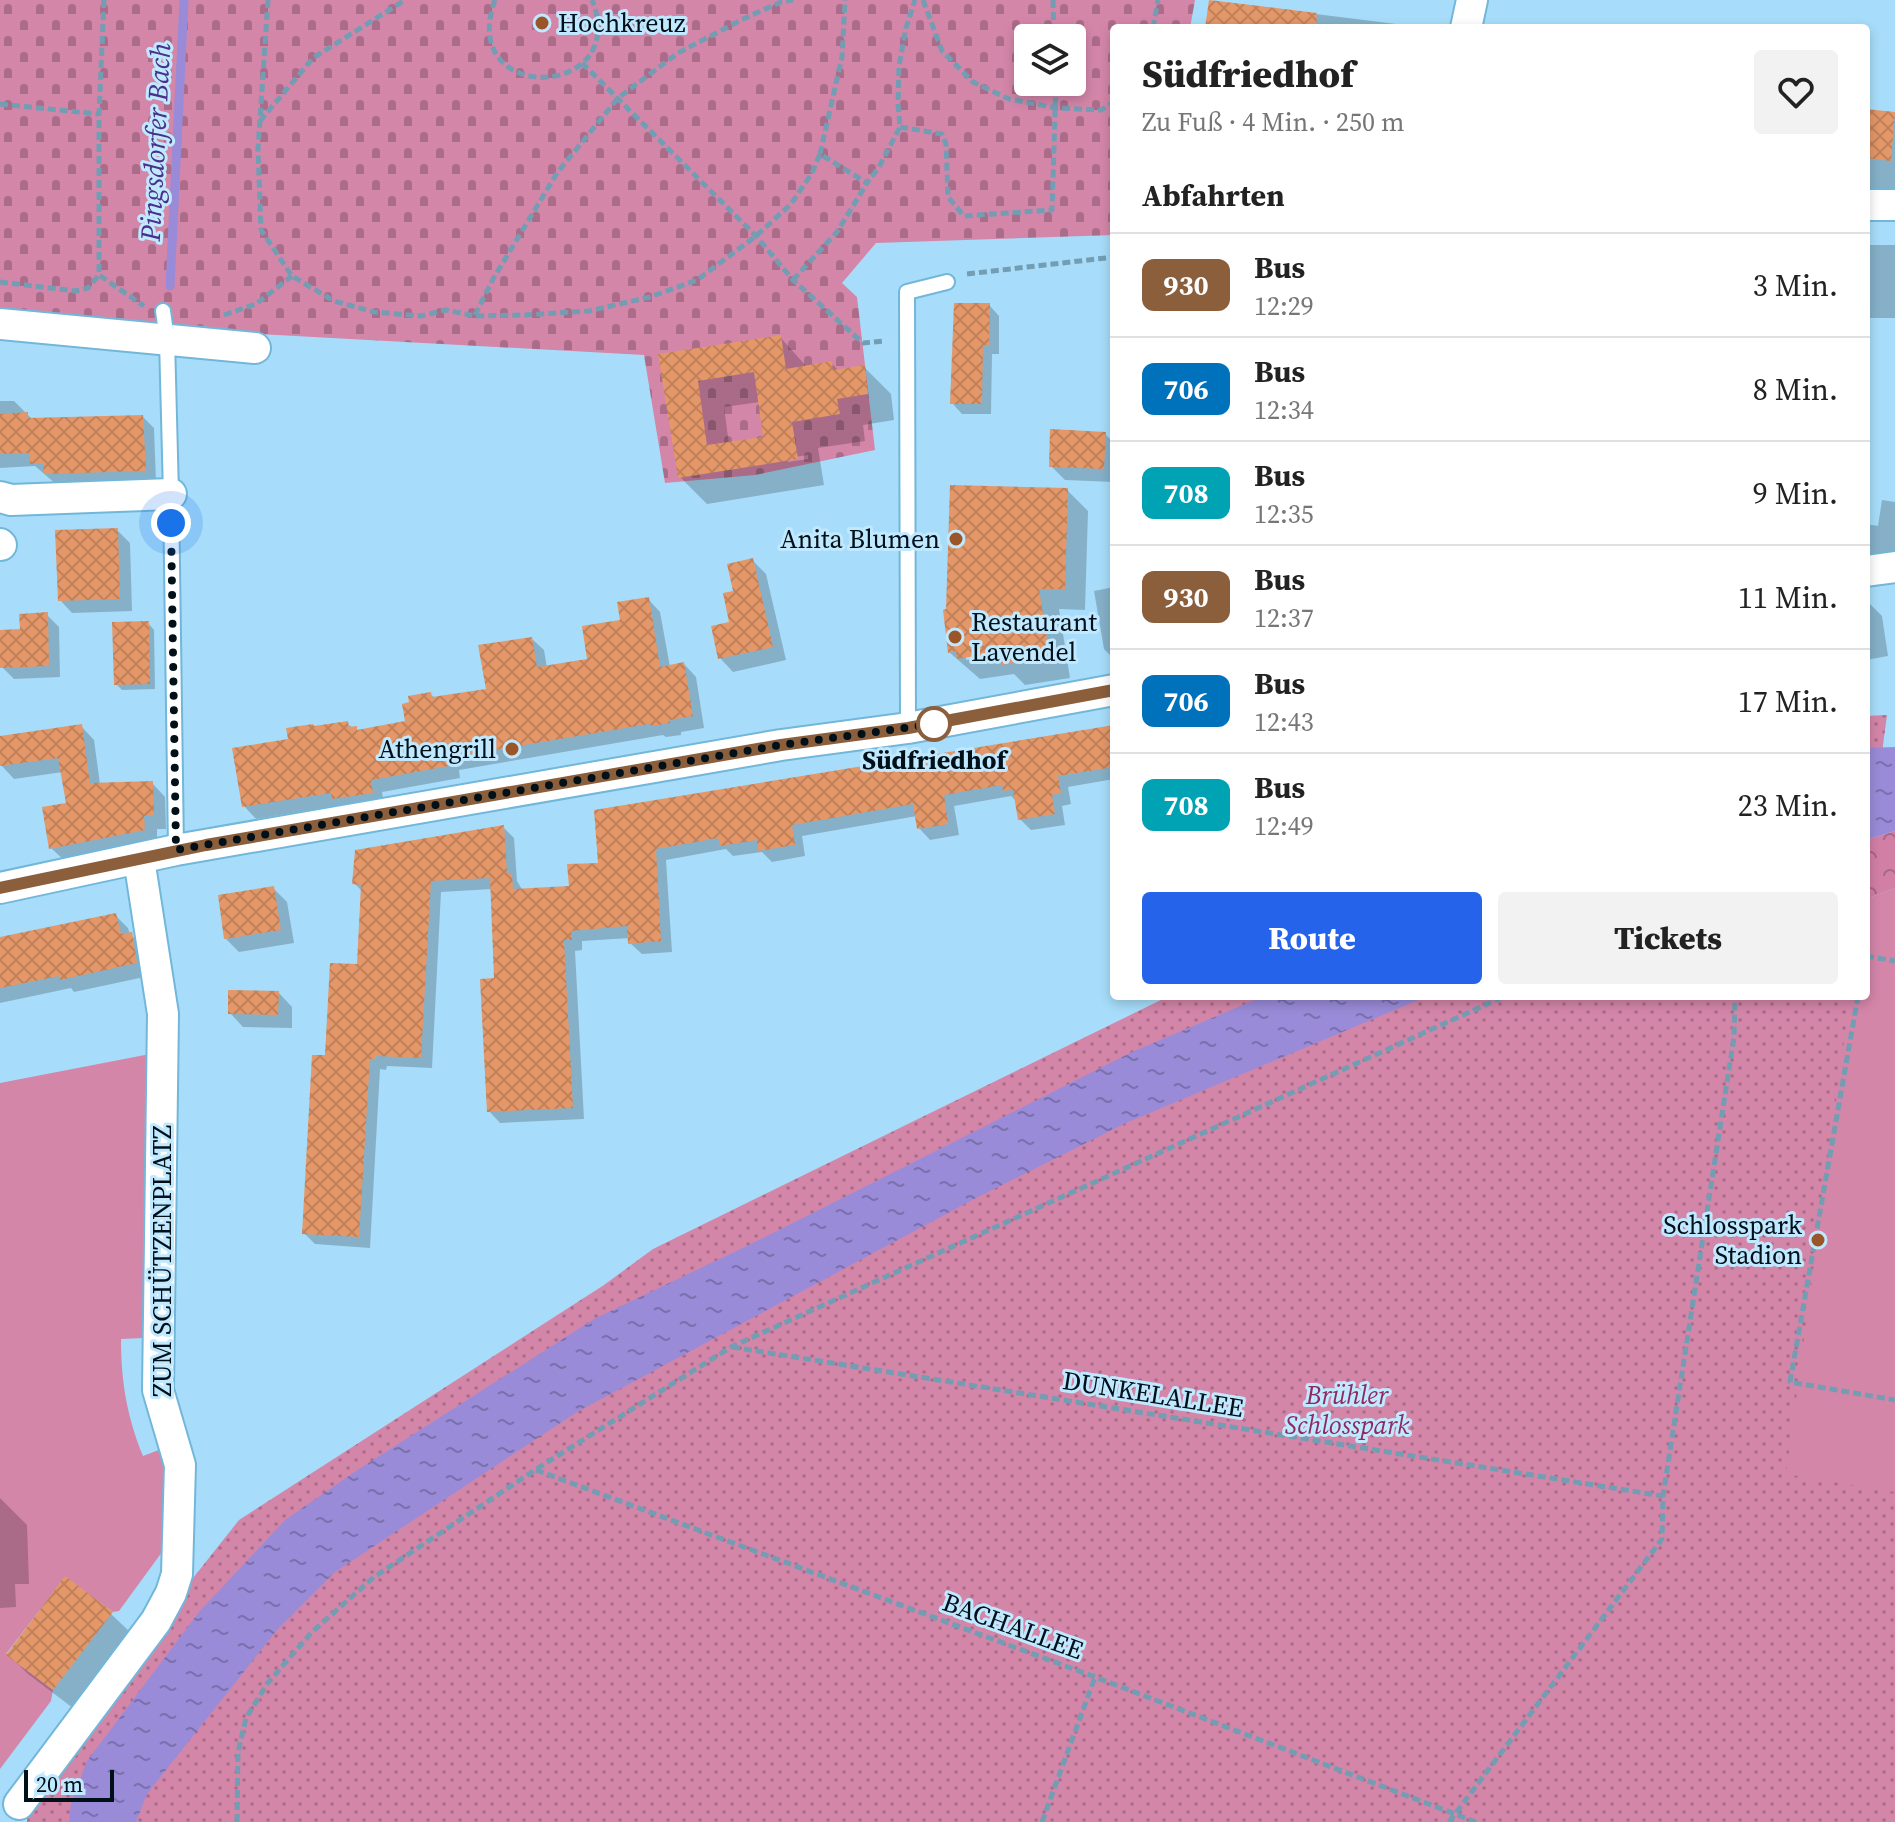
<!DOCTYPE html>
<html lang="de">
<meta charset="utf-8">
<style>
:root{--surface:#fff;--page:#f2f2f2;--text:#222;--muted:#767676;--line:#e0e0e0;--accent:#2563eb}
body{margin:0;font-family:"Source Serif 4",serif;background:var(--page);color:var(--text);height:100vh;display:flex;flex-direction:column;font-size:30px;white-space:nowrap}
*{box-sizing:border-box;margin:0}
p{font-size:26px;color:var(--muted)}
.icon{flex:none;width:44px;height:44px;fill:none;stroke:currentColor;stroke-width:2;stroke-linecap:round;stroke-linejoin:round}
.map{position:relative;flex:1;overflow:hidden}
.side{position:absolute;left:1110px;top:24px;width:760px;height:976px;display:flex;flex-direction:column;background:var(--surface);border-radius:8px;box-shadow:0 4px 12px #0003}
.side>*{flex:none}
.badge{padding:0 16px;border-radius:12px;font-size:28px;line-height:52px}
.tools{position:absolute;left:1014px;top:24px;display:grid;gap:16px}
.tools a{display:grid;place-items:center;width:72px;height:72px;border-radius:8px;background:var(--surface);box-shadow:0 4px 12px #0003;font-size:40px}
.scale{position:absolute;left:24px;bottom:20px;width:90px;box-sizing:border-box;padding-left:8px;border:4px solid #001019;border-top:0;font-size:22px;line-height:28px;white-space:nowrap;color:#001019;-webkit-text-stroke:6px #c0e8fe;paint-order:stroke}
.you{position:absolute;width:40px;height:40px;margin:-20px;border:6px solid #fff;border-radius:50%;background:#1a73e8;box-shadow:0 0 0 12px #1a73e833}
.map>.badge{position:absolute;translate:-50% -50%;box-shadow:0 0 0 4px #fff}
h2{padding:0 32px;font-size:30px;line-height:72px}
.round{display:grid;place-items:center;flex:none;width:84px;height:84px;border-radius:8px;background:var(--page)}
.headline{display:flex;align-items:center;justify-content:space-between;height:136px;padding:0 32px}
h1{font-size:38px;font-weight:800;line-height:60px}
.button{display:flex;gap:16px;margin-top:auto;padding:16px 32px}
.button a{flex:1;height:92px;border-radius:8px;background:var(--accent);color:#fff;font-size:32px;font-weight:800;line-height:92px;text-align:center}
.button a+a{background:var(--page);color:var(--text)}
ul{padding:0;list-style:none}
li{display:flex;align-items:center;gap:24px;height:104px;padding:0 32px;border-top:2px solid var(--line)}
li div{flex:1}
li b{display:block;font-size:30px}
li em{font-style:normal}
li .badge{min-width:88px;font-weight:700;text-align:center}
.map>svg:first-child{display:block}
.grass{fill:#d486a9}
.forest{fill:url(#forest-crowns)}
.cemetery{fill:url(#cemetery-stones);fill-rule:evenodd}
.park{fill:url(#park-dots)}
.water{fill:url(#water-ripples)}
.shadow{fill:#0003;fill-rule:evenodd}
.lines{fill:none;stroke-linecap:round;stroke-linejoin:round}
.stream{stroke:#998bd8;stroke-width:9}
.building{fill:url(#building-cross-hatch);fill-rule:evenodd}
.service-casing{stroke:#72b7d9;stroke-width:18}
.minor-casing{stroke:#72b7d9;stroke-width:34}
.path{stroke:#739db3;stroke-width:5;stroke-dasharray:8 4;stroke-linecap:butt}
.service{stroke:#fff;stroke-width:14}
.minor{stroke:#fff;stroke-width:30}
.line-casing{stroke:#fff;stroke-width:18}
.line{stroke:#8b5e3c;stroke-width:12}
.walk{stroke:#001019;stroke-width:8;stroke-dasharray:0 14.4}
.poi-dot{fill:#9a5629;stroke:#c0e8fe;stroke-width:3}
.stop-dot{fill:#fff;stroke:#8b5e3c;stroke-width:4}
.labels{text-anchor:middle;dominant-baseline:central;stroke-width:6;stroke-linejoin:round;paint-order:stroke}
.poi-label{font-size:26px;fill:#001019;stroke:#c0e8fe;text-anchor:end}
.stop-label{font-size:26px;font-weight:bold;fill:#001019;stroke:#c0e8fe}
.street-label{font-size:26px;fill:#001019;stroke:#c0e8fe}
.park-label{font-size:26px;font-style:italic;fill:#8c2a5e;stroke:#c0e8fe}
.water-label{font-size:28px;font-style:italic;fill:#49308a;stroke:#c0e8fe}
</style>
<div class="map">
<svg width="1895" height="1822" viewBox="0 0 1895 1822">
<defs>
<pattern id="forest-crowns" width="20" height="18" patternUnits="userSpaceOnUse" patternTransform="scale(2)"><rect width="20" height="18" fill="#d27fa5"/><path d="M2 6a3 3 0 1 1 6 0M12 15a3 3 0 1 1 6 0" fill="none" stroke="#a86786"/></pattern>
<pattern id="cemetery-stones" width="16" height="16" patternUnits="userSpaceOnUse" patternTransform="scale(2)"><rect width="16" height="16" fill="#d486a9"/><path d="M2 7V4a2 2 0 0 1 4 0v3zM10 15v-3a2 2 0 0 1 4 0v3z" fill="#aa6c89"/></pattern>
<pattern id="park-dots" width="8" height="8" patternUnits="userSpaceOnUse" patternTransform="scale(2)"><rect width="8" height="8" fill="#d486a9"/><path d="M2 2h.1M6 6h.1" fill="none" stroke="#aa6c89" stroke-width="1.8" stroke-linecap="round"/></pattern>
<pattern id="water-ripples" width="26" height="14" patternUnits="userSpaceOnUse" patternTransform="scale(2)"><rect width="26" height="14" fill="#998bd8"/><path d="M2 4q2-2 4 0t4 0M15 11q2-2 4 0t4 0" fill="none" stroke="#7a70ae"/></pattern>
<pattern id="building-cross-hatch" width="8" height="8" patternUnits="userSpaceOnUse" patternTransform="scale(2)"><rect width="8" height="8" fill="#e49768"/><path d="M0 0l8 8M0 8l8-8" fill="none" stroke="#c2815a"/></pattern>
</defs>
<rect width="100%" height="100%" fill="#a7ddfa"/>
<g class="grass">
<polygon points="1895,888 1895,1512 1700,1485 1780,996 1866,996 1866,899"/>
<path d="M150,1054L144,1338L121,1339C121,1381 127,1417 143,1456L164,1448L166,1454L165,1548L119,1611L113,1612L65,1577L6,1654L53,1690L51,1701L0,1769V1083Z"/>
</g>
<polygon class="forest" points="1895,831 1895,888 1866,899 1866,840"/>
<path class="cemetery" d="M0,0H1195L1190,28H1114V235L876,243L842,283L857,297L875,450L755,475L665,483L644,355L166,329L0,313ZM1028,38H1072V82H1028Z"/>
<g class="park">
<polygon points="1887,715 1866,874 1866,716"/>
<polygon points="1169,996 1850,996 1786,1474 1895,1492 1895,1822 27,1822 28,1810 125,1664 239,1520 604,1285 653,1249"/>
</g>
<g class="water">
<polygon points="1895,747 1895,831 1866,840 1866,748"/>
<polygon points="1264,996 1428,996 1126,1123 976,1198 577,1412 335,1572 277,1630 147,1794 136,1822 69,1822 71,1803 87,1761 199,1612 285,1520 359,1469 594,1319 755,1242 1132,1052"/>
</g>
<g class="shadow">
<polygon points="1211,1 1412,26 1414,28 1207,28"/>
<polygon points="1866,111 1895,114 1895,193 1866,191"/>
<rect x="1866" y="245" width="29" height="73"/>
<polygon points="989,305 999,316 999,354 992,354 991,414 962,414 952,403"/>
<path d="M780,337L807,367L831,363L839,371L864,367L891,394L894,420L863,425L865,441L818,448L824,485L707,504L680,477L661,356ZM760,402L765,439L729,444L724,407ZM808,455V459L788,462V458Z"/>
<polygon points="0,401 14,401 33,420 143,417 154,428 156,482 57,485 35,466 0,468"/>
<polygon points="1105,434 1114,443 1114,482 1065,480 1051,466"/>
<path d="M1067,490L1088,511L1085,610L1059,609L1070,678L1025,685L1014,674L980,679L949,652ZM1010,649L1011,652L966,660V655Z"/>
<polygon points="1882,500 1895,502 1895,554 1866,561 1866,524 1878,526"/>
<polygon points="117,530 130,543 132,611 72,613 60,600"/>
<polygon points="752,560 766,574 786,660 733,672 720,658"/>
<polygon points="1114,587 1114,659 1104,649 1094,591"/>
<polygon points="648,599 660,612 670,667 684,664 696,677 704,728 681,732 681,735 666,737 663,735 459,770 460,778 382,792 384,805 346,811 340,805 256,819 244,806 290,740 315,728 347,724 359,731 407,723 430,694 435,698 488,691 531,638 544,650 547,668 590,660 623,622"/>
<polygon points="1870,604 1882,616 1888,656 1866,660 1866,605"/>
<polygon points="47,615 59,627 60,677 14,679 2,667 22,631"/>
<polygon points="148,623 154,630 155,689 122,690 116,684"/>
<polygon points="81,726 94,740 100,784 152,783 165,797 166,829 157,829 157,843 65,861 51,848 68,805 63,772 14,779 1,765 0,738"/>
<polygon points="1114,727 1114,779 1068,787 1071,804 1062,806 1065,825 1031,830 1020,819 1017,802 1011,796 954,806 959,835 930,840 919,828 917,816 802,836 805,856 772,862 762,852 733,856 726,849 666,860 672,952 642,954 630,943 630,938 582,941 582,950 575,951 584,1119 500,1123 489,1111 496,980 492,889 441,892 432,1068 387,1066 386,1070 380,1069 370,1248 315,1244 304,1233 327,1058 359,966 363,892 354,883 503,827 514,838 517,881 523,891 571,888 600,865 596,811"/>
<polygon points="273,888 287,902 294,943 239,952 225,938"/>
<polygon points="115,915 128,928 130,934 144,947 149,976 74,992 71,988 0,1003 0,939"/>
<polygon points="279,993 292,1007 292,1028 243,1027 230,1013"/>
<polygon points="0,1498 27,1525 29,1584 15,1584 16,1607 0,1608"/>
<polygon points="111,1614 130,1632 73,1708 28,1674 9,1655"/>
</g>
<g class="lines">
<polyline class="stream" points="170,286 184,0"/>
</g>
<g class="building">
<polygon points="1209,0 1317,13 1316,28 1205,28"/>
<polygon points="1866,109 1895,112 1891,161 1866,158"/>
<polygon points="954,303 990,303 989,345 983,345 982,404 950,404"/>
<path d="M781,335L786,369L832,361L833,370L865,365L868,394L837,399L840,414L792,422L798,459L678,478L658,354ZM754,372L763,437L707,445L698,381Z"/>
<polygon points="28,412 28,418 143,415 146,471 44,474 43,463 30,464 30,453 0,454 0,414"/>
<polygon points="1050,429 1106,432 1104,469 1049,467"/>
<polygon points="950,485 1068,488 1065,589 1039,589 1050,658 1002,665 1000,652 957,659 956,651 948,653 943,610 946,609"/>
<polygon points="118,528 120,599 58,601 55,530"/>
<polygon points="753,558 773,647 718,659 711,626 729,622 723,593 733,591 727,564"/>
<polygon points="649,597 660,667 684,662 693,716 670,720 670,723 652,726 649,724 448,758 449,766 371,780 373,793 332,799 331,793 242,807 232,748 288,739 286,728 313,724 314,726 348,721 349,727 357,726 357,730 405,721 402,704 409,702 408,696 431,692 432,697 486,689 478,645 532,637 537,667 587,659 582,626 620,620 617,602"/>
<polygon points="48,612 49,666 0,668 0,630 20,629 19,614"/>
<polygon points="149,621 150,684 114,685 112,622"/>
<polygon points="82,724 90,783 153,781 154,816 144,816 145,830 49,849 42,807 66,803 58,758 0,766 0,736"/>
<polygon points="1114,725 1114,767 1058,776 1061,793 1052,795 1055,814 1018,820 1013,790 1003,791 1002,785 944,795 948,824 917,829 913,804 792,825 795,845 758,851 757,840 720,846 718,838 656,849 661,941 628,944 627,926 571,931 572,940 564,940 573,1108 487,1112 480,979 494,978 490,878 431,881 421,1058 376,1056 376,1059 370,1059 359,1237 302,1234 312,1055 325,1055 330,963 357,964 361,885 352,884 355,850 504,825 507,874 512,874 513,889 569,886 567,864 598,863 594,810"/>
<polygon points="274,886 281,930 224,939 218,895"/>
<polygon points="116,913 121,934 132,932 137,963 60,980 59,976 0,988 0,937"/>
<polygon points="228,990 279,991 278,1015 228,1014"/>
<polygon points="65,1576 113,1612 53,1690 6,1655"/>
</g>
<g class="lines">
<defs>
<g id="service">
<polyline points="163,311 167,340 171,494 176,850"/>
<polyline points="908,728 907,292 947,282"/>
</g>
<g id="minor">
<polyline points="1466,28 1472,0"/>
<polyline points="1866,205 1895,205"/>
<polyline points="0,324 255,348"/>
<polyline points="0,497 11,500 171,494"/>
<polyline points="0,544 1,545"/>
<polyline points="1866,571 1895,567"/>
<polyline points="0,888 176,850 781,745 908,728 1114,690"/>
<polyline points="19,1804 156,1621 171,1593 177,1574 180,1465 158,1390 163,1014 139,859"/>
</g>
</defs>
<use href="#service" class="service-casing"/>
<use href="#minor" class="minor-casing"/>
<g class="path">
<polyline points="104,0 99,114 99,275 144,306"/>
<polyline points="268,0 258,149 261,230 292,276 334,301 374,312 421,316 446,310 475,316 525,315 589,311 650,297 697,280 756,236 791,204 812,173 820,154 867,183 879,167 900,127 898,104 899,66 906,28 915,0"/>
<path d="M495,0C456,106 632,100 592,0"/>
<polyline points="923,0 942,51 973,82 1009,99 1057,108 1101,110 1114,102"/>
<polyline points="1053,0 1054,38"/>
<polyline points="1153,28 1158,0"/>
<polyline points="582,63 756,236 793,280 863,343 885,341"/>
<polyline points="0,104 98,114"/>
<polyline points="260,121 313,58 405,0"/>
<polyline points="900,127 942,134 946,144 948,197 964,216 1052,210 1056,82"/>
<polyline points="820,154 842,57 845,0"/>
<polyline points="967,274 1114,257"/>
<polyline points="793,280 837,232 867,183"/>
<polyline points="0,282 76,291 88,288 99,275"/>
<polyline points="224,315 256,304 292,276"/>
<polyline points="475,315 493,279 557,173 618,98 678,53 743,19 781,2 793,0"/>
<polyline points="1866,956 1895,961"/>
<polyline points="1858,996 1790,1382 1895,1400"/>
<polyline points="732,1347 1663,1496"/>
<polyline points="536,1470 1095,1677 1476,1822"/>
<polyline points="237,1822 238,1752 246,1718 267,1684 312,1632 374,1577 535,1470 731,1347 1505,996"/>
<polyline points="1042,1822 1095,1677"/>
<polyline points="1449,1822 1662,1539 1663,1496 1734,1037 1735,996"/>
</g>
<use href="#service" class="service"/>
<use href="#minor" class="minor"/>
</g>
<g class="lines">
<defs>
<polyline id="line" points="0,888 206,845 781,745 908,728 1114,690"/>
</defs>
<use href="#line" class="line-casing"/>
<use href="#line" class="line"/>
<polyline class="walk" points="171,523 176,850 781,745 934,724"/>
</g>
<g class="poi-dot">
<circle cx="542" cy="23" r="8"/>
<circle cx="956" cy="539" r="8"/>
<circle cx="955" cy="637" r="8"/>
<circle cx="512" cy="749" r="8"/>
<circle cx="1818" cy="1240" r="8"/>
</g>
<circle class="stop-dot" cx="934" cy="724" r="16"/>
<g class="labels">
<g class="poi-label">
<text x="558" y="23" text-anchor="start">Hochkreuz</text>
<text x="940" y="539">Anita Blumen</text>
<text x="971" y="622" text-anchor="start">Restaurant<tspan x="971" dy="30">Lavendel</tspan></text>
<text x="496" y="749">Athengrill</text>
<text x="1802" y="1225">Schlosspark<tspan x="1802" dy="30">Stadion</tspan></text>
</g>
<g class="stop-label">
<text x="934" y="760">Südfriedhof</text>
</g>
<g class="street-label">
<text transform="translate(162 1261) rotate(-90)">ZUM SCHÜTZENPLATZ</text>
<text transform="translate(1153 1394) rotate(9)">DUNKELALLEE</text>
<text transform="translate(1013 1626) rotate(20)">BACHALLEE</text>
</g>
<g class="park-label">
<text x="1347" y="1395">Brühler<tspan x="1347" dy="30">Schlosspark</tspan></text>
</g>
<g class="water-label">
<text transform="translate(155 142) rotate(-87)">Pingsdorfer Bach</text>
</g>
</g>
</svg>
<div class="tools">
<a><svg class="icon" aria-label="layers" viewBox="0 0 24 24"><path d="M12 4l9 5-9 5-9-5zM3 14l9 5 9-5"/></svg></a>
</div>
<div class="scale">20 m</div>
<div class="you" style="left:171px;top:523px"></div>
<section class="side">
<div class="headline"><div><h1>Südfriedhof</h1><p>Zu Fuß · 4 Min. · 250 m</p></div><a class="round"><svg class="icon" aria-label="heart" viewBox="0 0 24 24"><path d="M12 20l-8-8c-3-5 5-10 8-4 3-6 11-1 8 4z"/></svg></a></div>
<h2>Abfahrten</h2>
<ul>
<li><span class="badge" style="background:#8b5e3c;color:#fff">930</span><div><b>Bus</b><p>12:29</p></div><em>3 Min.</em></li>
<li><span class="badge" style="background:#0072bc;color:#fff">706</span><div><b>Bus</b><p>12:34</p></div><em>8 Min.</em></li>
<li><span class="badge" style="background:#00a3b4;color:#fff">708</span><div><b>Bus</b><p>12:35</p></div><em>9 Min.</em></li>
<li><span class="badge" style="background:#8b5e3c;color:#fff">930</span><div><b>Bus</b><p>12:37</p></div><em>11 Min.</em></li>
<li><span class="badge" style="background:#0072bc;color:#fff">706</span><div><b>Bus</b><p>12:43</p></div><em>17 Min.</em></li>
<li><span class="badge" style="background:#00a3b4;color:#fff">708</span><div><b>Bus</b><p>12:49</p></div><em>23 Min.</em></li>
</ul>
<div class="button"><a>Route</a><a>Tickets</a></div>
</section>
</div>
